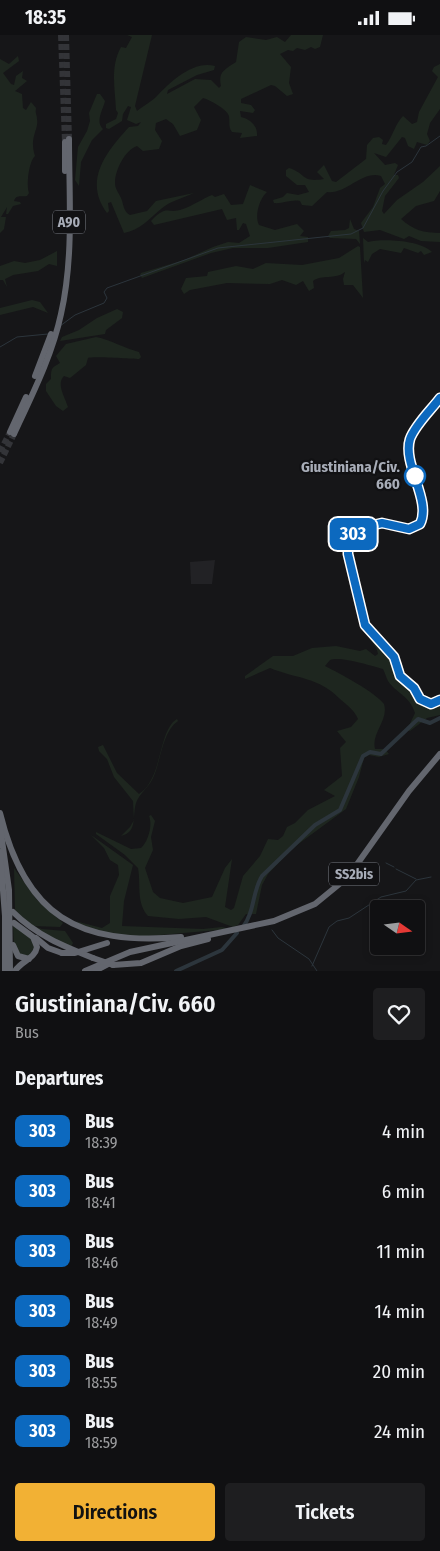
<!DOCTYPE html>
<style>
:root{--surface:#101012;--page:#1e1e20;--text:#f1f3f6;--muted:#9c9d9f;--line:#303032;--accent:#f2b134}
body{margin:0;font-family:"Fira Sans Condensed",sans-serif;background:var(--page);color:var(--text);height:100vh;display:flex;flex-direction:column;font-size:19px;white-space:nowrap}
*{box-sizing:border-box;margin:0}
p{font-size:16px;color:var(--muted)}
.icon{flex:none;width:28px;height:28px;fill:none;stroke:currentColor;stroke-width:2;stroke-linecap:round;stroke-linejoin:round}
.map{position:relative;height:936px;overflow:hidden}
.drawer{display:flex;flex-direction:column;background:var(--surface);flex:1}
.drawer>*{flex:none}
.badge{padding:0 10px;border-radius:8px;font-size:18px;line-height:32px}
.needle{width:32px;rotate:104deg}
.tools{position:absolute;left:370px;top:865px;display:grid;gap:10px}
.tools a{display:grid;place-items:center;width:55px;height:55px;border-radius:5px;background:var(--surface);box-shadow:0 2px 8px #0003,0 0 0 1px var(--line);font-size:25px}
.map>.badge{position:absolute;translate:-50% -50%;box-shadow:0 0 0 2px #fff}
h2{padding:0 15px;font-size:19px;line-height:45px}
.round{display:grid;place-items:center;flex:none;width:52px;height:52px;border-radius:5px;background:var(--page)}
.overview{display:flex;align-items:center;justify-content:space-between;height:85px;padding:0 15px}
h1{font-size:24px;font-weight:600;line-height:38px}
.primary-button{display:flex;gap:10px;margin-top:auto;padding:10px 15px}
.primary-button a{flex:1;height:58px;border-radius:5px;background:var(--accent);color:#111;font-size:20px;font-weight:600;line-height:58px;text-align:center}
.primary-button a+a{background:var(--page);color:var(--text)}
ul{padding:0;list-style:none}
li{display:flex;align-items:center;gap:15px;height:60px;padding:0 15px}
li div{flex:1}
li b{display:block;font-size:19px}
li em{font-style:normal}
li .badge{min-width:55px;font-weight:700;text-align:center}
.status{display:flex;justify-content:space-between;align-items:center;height:35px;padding:0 25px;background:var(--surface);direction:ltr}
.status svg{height:14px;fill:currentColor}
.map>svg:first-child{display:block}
.built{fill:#222225}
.green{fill:#1e261f}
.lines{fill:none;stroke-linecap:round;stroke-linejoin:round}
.stream{stroke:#2c353c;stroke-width:1}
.river{stroke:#2c353c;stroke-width:4}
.highway-tunnel{stroke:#333438;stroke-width:6;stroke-dasharray:6 3;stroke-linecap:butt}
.secondary{stroke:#45474d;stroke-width:4}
.highway{stroke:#63666e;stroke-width:6}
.highway-bridge{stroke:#63666e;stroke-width:6}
.line-casing{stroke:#fff;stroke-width:11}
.line{stroke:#0c69bf;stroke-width:8}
.stop-dot{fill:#fff;stroke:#0c69bf;stroke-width:2.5}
.labels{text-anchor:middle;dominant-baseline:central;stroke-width:4.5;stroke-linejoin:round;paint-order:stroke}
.shield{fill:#111113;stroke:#7b7e86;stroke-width:1}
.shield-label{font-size:14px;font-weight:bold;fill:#a8adb8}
.stop-label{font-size:15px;font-weight:bold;fill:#a8adb8;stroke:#111113;text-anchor:end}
</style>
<div class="status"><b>18:35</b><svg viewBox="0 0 49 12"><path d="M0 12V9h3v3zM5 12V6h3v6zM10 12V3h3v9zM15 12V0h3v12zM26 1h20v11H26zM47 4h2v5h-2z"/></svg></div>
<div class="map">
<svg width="440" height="936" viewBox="0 0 440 936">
<rect width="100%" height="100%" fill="#161618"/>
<polygon class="built" points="215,525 212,549 191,549 190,527"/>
<g class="green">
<path d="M127,0H152L135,71L137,76C143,71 151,67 156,62C170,47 193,25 215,31L214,35L197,40L168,55L167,59L195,44L211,45L219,53L221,51C218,37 224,35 236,27L239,7L246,2L266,5L277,2L285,7L291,0H323L320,12L315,14L311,12L305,15L297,13L293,16L288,15L280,19L291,32L289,48L293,59L287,61L275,51L271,50L241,64V68L251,70L255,75L253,78L240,76L241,82C250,84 258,91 257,101L240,103L242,98L232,97C228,92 230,87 229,81C227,74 210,65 203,63L194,72L201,85L197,95L180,101L173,89L166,84L156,88L155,95L162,106L159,114L143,116L137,111C125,115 115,135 115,148C115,154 119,158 121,163C124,170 123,176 130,180L147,176L156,166L194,158C183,163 170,166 161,174C149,184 140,195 124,198L111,167L108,168L109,176L107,178C83,146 106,117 129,92L138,91L141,87L136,89L127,85L131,72L128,71L123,79L122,86L109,94L106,93V89L116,84L118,78L116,75C115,53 110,32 121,12L126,13L132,2Z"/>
<path d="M18,21L19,26L3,38L11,49L14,50L16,41L23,36L22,43L27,46L15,56L22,59L23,73L26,75L31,67L36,73C35,79 37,79 37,84C39,95 29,101 35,121C29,126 26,149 29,158L27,161C21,162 16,159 14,166L20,167L21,169L13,171L8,179H6L7,172L1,182H6L4,194L0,198V24L9,29Z"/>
<path d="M440,29V74L430,88L427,99L430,106L427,110L417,107L414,114L408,111L405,103L402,102L386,122L374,118L385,130L395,128L398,130L394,140H398L399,143L385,161L382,176L384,179L397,165L423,147L440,131V156L434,166L416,171L401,184C413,195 424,198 440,198V207L421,206L409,201L404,204L380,195L364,197L361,188L373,172L380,153L385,149L381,141C362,135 346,160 327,157L312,171L302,170L300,166C291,164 283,169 274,168L273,165L283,162L287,158L298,160L309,157L305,150H297L286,141V135L289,133C306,138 301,148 324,144L317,137L324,130L332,146L336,147L366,124L367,110L373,103L379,102L383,105L382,109L386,110C393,101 395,89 403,81L412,89L417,87L419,77L438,42L432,36L434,32Z"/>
<path d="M97,59H100L105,66C103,75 95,86 103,94L92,105L81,127L79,151L75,145L78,112L87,96L90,86L89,78Z"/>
<path d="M250,150L267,157C260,163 254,180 259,190L275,195L297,189L304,196L300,201L308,202V207L268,213H233L211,218L142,243L140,240L141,238L184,225L213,212L228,207L239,208L250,201L246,189L243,188L239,195H237L236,183L227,185L222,174L154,190L151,186C168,168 166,180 183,174C194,170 202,164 212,160L215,162L224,159L231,170L243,169Z"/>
<polygon points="350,184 354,194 359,196 360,209 356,204 330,203 328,201 331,196 345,195 349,193"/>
<path d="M363,203L368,207C382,203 421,205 432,217L424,220L421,216L418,218L404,213L401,218L380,214L372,219L368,227L365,225L364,228Z"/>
<path d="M358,211L360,212L363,263L353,250H344L343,244L345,237C335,245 322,239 313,246L314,253L309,256L303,246L296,250L282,245L270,249L227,248L190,255L184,259L181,254L186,243L207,241L208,237L236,231L253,234L266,228L302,230L339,223Z"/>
<polygon points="57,216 57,231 49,229 38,236 13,240 5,244 7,252 3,245 0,245 0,231 14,226 25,228 40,225"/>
<polygon points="32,265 40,267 48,278 33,272 0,280 0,273"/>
<polygon points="117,274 123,277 122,283 106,295 105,299 60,306 62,302 79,295 97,283"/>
<path d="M96,302C111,305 124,313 139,317L141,322L139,324C131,324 92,321 88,323L86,330L70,343L64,341C56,349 65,362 68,372L63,376L56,371L46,356V349L51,344C51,332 52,333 60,328L56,321L66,309Z"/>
<path d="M369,597L393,623L397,638L420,665L431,670L440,668V680L427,683L410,696L407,695L415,678C410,661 396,658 388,646C386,642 385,638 383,634C371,631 341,621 330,625L325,631C339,638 375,657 384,669C389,685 371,698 375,714H385L389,719L379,722L369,720L364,723L359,742L346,774L293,813L268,839L262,850L256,879H246L238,890L233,892L206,882L179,884L148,881C136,868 141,849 138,833L125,820L96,799V797L131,814L141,813C148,807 153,790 149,781L151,780L155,786L151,802L153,815L145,833L153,857L160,863L183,868L212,862L225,833L232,824L225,872L231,875L234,873L243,841L260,821L268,804L278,805L283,801L287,792L295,788L308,775L335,761L324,755L342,741L340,713L346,707L337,696L351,692L358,684C354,675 348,671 340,664C319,642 297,644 270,633L245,644V641L273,621H293L312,613L336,611L360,616L366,614L375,621L378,619C377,610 367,605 369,597Z"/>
<path d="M177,684L178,686C162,697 161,726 153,743C149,752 139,759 136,768C132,781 138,797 121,801L130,792L134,785L133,766L114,742L107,724L99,716L98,712L103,710L117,738L139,759C163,744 158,695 177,684Z"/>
<polygon points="91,800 133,830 124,866 122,891 203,894 222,892 230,894 137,902 97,897 75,886 102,893 110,888 110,861 119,840 118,830 110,825 104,813"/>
<polygon points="14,833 37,865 63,888 60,892 33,891 42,894 65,896 73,908 71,912 42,900 15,875"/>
<polygon points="13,890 30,902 35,911 29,922 22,922 14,911"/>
</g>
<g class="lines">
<g class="stream">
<polyline points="60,291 75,280 104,268 107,263 104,257 107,253 218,213 351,199 363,193 383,156 397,137 412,127 421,112 426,111 440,101"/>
<polyline points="0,312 17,302 48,299"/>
<polyline points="386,828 394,832"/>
<polyline points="396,834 416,844"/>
<polyline points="272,895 278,903 309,924 317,936"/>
<polyline points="312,931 329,892 337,886 349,883 381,862 406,856 416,845 431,842"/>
</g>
<g class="river">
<path d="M243,892C255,876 252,857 262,841L315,790L340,775L363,721L370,717L381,719L418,684L430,688L440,683"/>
<polyline points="176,936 222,915 237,898"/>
</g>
<g class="highway-tunnel">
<polyline points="61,0 65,107"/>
<polyline points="66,0 69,104"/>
<polyline points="0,417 10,397"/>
<polyline points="0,428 14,399"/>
</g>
<path class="secondary" d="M440,363L415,395L409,408L423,479L420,489L409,494C387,491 373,480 352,500L348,508V517L366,590L393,621L400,641L413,652L420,664L431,669L440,665"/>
<g class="highway">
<polyline points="65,107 65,136"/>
<polyline points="35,341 51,299"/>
<polyline points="10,397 26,362"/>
<path d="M14,399C32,360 52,321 61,279C74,222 69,161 69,104"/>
<path d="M0,778C25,881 78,911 181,902"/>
<polyline points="0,791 9,855 10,936"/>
<polyline points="0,817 5,881 5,936"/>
<path d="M13,877C36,900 63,911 93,923"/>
<path d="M14,888L33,902L37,912C35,924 21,926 15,936"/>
<polyline points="36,903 48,913 62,918"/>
<polyline points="13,910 18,921 29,924"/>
<polyline points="113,930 141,928 181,911 208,904"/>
<polyline points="85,936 130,917 274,886 315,869 348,842 409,756 440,719"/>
<polyline points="95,936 108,929"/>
</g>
<g class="highway-bridge">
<polyline points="62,918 75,918 107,908"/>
<polyline points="93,923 113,930"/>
</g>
</g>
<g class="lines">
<defs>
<path id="line" d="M440,363C431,375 415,390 410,404C402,429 432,466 420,489L409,494L382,488L361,493L352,500L348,509V519L365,590L394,622L400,641L414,653L420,664L431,669L440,665"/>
</defs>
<use href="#line" class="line-casing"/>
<use href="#line" class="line"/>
</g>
<circle class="stop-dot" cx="415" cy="441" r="10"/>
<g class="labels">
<g class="shield">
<rect x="53" y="175.5" width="32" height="23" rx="4"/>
<rect x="329" y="827.5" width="50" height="23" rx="4"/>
</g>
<g class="shield-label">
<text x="69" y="187">A90</text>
<text x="354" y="839">SS2bis</text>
</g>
<g class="stop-label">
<text x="400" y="432">Giustiniana/Civ.<tspan x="400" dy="17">660</tspan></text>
</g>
</g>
</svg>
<div class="tools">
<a><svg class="needle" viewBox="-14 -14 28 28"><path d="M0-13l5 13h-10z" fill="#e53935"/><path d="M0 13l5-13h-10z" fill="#9c9d9f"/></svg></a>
</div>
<b class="badge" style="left:353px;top:499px;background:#0c69bf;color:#fff">303</b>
</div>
<section class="drawer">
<div class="overview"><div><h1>Giustiniana/Civ. 660</h1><p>Bus</p></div><a class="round"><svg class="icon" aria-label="heart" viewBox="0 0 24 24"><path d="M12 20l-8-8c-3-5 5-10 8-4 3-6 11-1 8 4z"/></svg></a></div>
<h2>Departures</h2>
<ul>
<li><span class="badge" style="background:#0c69bf;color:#fff">303</span><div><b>Bus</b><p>18:39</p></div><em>4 min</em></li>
<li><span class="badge" style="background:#0c69bf;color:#fff">303</span><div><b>Bus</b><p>18:41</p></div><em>6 min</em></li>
<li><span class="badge" style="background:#0c69bf;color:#fff">303</span><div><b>Bus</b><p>18:46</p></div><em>11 min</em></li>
<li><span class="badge" style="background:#0c69bf;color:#fff">303</span><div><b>Bus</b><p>18:49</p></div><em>14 min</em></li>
<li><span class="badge" style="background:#0c69bf;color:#fff">303</span><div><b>Bus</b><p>18:55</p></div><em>20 min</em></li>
<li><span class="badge" style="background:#0c69bf;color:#fff">303</span><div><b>Bus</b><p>18:59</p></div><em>24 min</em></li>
</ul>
<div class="primary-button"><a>Directions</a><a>Tickets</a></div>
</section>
